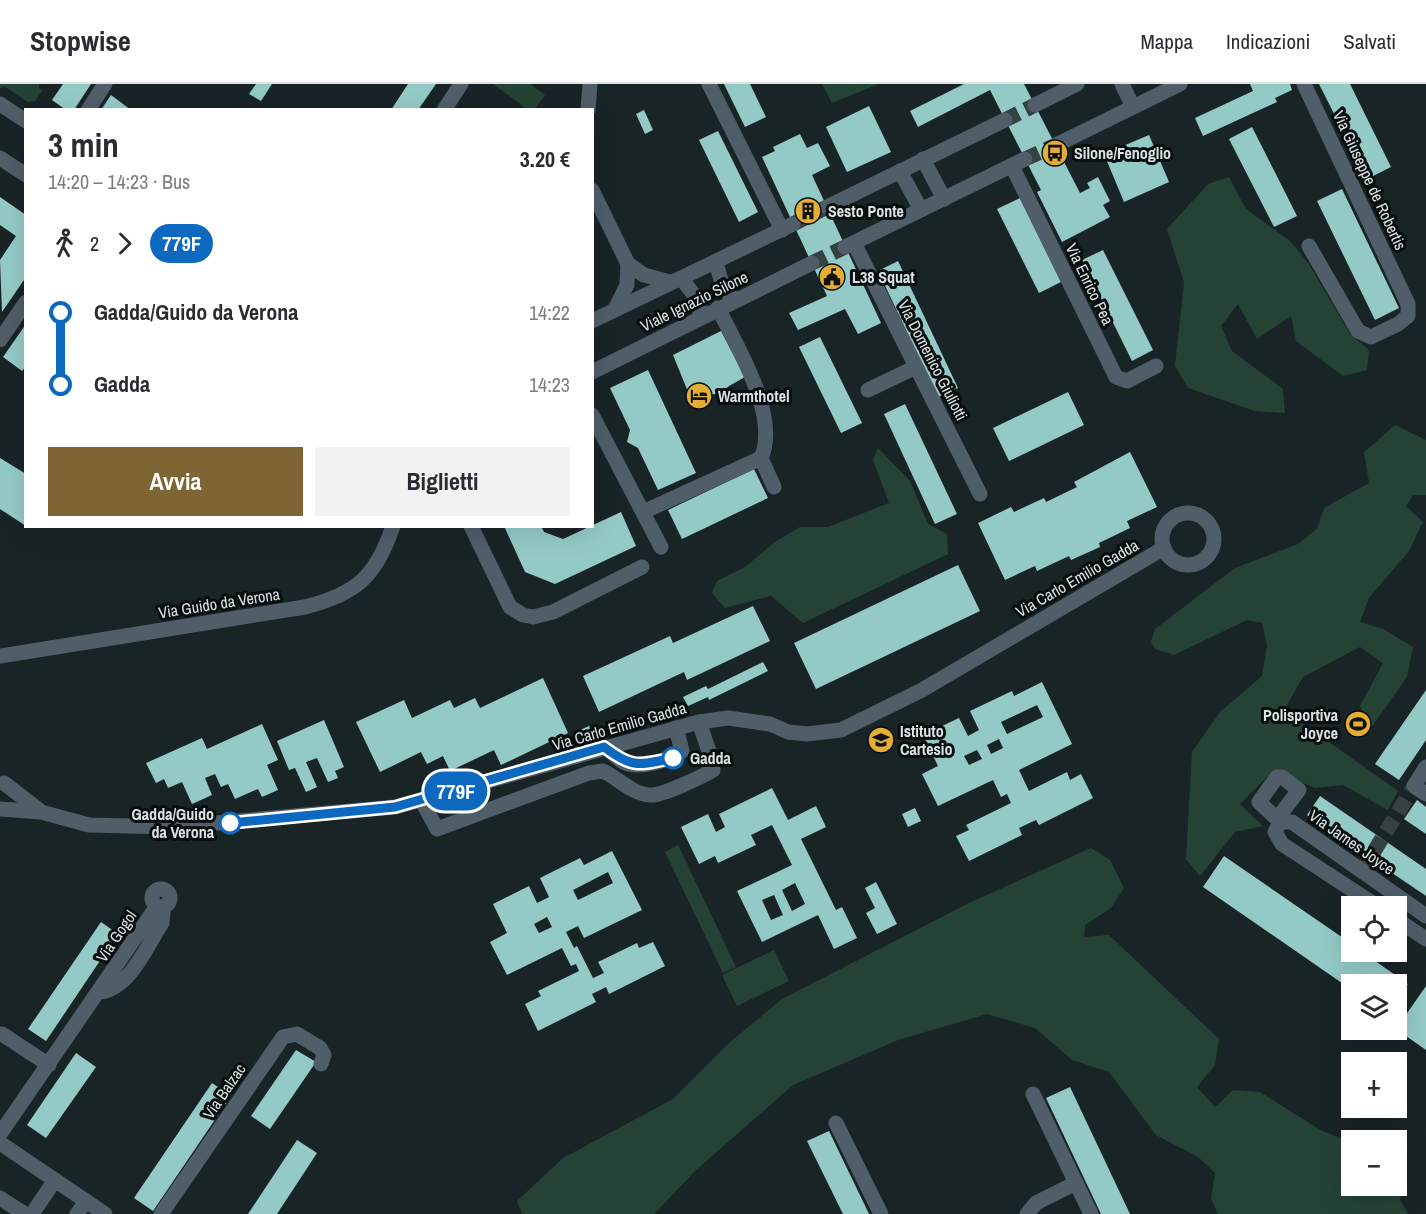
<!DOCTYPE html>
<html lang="it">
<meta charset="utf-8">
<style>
:root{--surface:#fff;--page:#f2f2f3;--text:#2b2b33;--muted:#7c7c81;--line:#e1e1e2;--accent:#7e6634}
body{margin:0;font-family:"Archivo Narrow",sans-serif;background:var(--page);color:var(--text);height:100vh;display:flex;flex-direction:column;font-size:22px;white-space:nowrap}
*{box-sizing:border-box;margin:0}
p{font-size:20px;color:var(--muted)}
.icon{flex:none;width:33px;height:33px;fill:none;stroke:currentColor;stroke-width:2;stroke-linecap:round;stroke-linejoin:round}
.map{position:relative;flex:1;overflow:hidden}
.details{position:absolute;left:24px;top:24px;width:570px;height:420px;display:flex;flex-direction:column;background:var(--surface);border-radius:0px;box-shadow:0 6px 24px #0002}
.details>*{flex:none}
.badge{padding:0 12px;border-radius:20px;font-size:21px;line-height:39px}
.fabs{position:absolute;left:1341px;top:812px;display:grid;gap:12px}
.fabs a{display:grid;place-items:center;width:66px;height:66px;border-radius:0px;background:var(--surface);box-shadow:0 6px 24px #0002;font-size:30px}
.map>.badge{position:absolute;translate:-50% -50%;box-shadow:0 0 0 3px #fff}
.legs{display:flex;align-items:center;gap:9px;height:66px;padding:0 24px;font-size:20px}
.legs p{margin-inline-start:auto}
.overview{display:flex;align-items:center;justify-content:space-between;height:102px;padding:0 24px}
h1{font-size:33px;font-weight:700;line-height:45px}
.cta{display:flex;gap:12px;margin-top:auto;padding:12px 24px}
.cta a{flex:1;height:69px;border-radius:0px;background:var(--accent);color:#fff;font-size:24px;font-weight:700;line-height:69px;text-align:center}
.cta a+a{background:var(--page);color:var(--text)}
ul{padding:0 24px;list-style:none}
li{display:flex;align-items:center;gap:21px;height:72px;font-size:22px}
li i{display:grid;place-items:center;width:9px;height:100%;margin:0 8px;background:currentColor}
li i::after{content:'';width:15px;height:15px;margin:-8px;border:4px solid;border-radius:50%;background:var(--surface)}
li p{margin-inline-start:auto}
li:first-child i{background:linear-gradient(#0000 50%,currentColor 0)}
li:last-child i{background:linear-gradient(currentColor 50%,#0000 0)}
header{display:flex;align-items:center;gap:36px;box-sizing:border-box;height:84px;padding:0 30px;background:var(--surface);border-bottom:2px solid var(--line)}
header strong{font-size:28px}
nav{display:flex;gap:33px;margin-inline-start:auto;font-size:21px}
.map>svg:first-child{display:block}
.green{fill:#254335}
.building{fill:#94cac6;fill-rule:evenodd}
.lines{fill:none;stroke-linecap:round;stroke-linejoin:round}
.minor-tunnel{stroke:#364144;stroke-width:15;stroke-dasharray:15 8;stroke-linecap:butt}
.minor{stroke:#505e6a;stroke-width:15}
.line-1-casing{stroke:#fff;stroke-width:14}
.line-1{stroke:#0c69bf;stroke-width:9}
.stop-1-dot{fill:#fff;stroke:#0c69bf;stroke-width:3}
.labels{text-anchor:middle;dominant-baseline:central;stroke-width:6;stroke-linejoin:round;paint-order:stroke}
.poi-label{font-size:16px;font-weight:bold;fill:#dce3e5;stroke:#080d0e;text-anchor:start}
.street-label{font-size:16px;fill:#dce3e5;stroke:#080d0e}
.stop-label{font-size:16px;font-weight:bold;fill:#dce3e5;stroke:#080d0e;text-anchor:start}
</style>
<header>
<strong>Stopwise</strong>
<nav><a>Mappa</a><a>Indicazioni</a><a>Salvati</a></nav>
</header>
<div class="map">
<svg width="1426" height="1130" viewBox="0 0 1426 1130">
<rect width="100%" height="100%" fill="#192427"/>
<g class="green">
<polygon points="0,0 39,0 39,4 42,7 35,17 28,18 5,3 0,4"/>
<polygon points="493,0 530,0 545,11 535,25 527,25"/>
<polygon points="822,0 879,0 832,19"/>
<polygon points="1229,93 1246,125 1290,157 1309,180 1350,250 1369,266 1367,286 1343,292 1296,257 1291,232 1257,255 1238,220 1221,242 1232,267 1283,305 1285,329 1255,327 1188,304 1175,282 1184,198 1167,145 1208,100"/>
<polygon points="1395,341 1426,356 1426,411 1413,411 1406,422 1423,438 1409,467 1369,514 1360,538 1383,545 1413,563 1407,593 1371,644 1360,622 1383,579 1360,563 1303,593 1284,626 1398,707 1388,726 1343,701 1315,704 1285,691 1270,690 1240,720 1263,742 1235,748 1200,792 1186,775 1192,668 1220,628 1262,592 1267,561 1262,539 1247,536 1174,571 1155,565 1151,558 1155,545 1235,484 1298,460 1317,445 1324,424 1369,399 1364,368"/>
<polygon points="878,364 910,397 928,440 947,450 948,470 803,539 771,512 725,524 712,509 717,497 745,483 775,458 800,443 828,443 889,419 873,376"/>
<polygon points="678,761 736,883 723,889 665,768"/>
<polygon points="1091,764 1110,776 1124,804 1111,824 1085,841 1084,853 1109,851 1219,955 1215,981 1197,1003 1215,1023 1233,1006 1260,1008 1322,1047 1351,1058 1352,1101 1396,1101 1397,1083 1406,1097 1400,1116 1408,1130 1218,1130 1211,1114 1215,1089 1198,1073 1156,1051 1109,988 1072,976 1035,944 987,930 898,956 793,1001 696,1086 654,1130 522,1130 517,1117 563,1074 673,1015 729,959 782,915 969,819"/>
<polygon points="774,866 789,897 737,922 722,891"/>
</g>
<g class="building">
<polygon points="63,0 91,0 74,26 66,26 52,16"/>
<polygon points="256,0 272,0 261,17 249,10"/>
<polygon points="408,0 436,0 418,26 391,26"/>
<polygon points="724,0 750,0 766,33 745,43"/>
<polygon points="964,0 1024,0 1080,109 1090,104 1087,99 1098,93 1110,117 1103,121 1110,133 1062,158 1037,108 1041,106 990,6 918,43 910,27"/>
<polygon points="1250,0 1290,0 1292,6 1275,14 1277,18 1203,52 1195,34 1253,7"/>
<polygon points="1319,0 1350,0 1391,83 1367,95"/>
<polygon points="111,11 131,26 101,26"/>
<polygon points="869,22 891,68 847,88 826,43"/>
<polygon points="644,26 653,46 645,50 636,30"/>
<polygon points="1252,43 1297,132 1274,143 1229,55"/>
<polygon points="718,47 758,128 739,138 699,56"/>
<polygon points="800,50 807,64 818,59 830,82 812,91 881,239 858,250 845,225 798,246 789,229 827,212 762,73 775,67 773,63"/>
<polygon points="1149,51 1169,98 1124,118 1104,70"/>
<polygon points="1342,105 1399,224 1375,236 1317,117"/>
<polygon points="0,113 26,131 26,193 2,228 0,176 16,152 0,141"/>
<polygon points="1020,114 1061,198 1039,209 997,125"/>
<polygon points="1103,166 1153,266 1132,277 1082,176"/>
<polygon points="898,177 958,304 938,313 878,187"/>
<polygon points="26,240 26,282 22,287 3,273"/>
<polygon points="721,247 745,293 729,302 721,309 709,311 693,320 673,271"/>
<polygon points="820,253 862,339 841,349 799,263"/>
<polygon points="648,286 696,389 658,406 638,364 627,358 630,346 610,304"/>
<polygon points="1068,308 1084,341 1009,377 993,344"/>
<polygon points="905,320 957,430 935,440 884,330"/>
<polygon points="1130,368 1157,423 1127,437 1130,444 1099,459 1100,463 1071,476 1069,472 1037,487 1035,482 1005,496 978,439 1011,423 1014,428 1044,414 1046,418 1077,403 1074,398"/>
<polygon points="0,374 26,390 26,442 0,425"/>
<polygon points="754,385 768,414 682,455 668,426"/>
<polygon points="621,428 636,462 555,500 525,488 504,442 541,442 544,448 563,455"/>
<polygon points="958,481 980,527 816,605 794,559"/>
<polygon points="753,522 770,557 687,596 684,588 599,628 583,592 670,552 673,559"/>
<polygon points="763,578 768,587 709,616 708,613 688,622 683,613 706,602 708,605"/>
<polygon points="543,594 568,649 501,681 494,666 450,687 443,672 427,680 421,668 380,688 356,638 404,616 412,634 450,616 454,624 475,614 480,624"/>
<path d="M1042,598L1072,660L1019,686L1029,707L1067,688L1070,696L1081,690L1093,714L1039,741L1036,736L1019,744L1022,751L969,777L956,752L969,746L966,741L1011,719L1007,710L1001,713L993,696L938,722L922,690L938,682L923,651L959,634L968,652L979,646L970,627L1012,607L1014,612ZM1037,621L1043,633L1007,650L1001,638ZM999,655L1003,664L991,670L987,661ZM977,666L982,675L969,681L964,672Z"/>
<polygon points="1426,606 1426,656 1399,696 1375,680"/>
<polygon points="324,636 344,683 335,687 338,694 328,698 317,674 306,678 317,703 306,708 295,684 289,686 277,657"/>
<polygon points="262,640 278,676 267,681 278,706 262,713 258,705 235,715 228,700 221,703 215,690 205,694 212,711 192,720 182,698 168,704 164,695 156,699 146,679 202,654 207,665"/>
<polygon points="589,642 594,654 585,658 580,646"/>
<path d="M772,704L788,736L816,722L826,743L801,755L836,826L842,823L857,854L834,865L818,831L762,858L737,807L792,781L772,741L751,751L756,761L718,779L715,772L699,780L681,743L708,730L716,748L725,743L719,730ZM795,799L805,820L792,827L782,806ZM774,811L783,831L771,836L762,816Z"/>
<polygon points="1320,712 1426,785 1426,812 1307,731"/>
<polygon points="1417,716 1426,723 1426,750 1404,735"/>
<polygon points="915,724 921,737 908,743 902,730"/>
<path d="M612,767L642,826L584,854L578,842L566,848L574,864L577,862L593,894L604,889L598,878L637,859L639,864L653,858L665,882L609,910L606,903L592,910L596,918L538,947L525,920L541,912L538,907L579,887L576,880L571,882L562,864L507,891L490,858L507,849L493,820L529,802L537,819L549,813L540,794L580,774L584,781ZM608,788L613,799L578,816L573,806ZM547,833L552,843L539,849L534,840Z"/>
<polygon points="1224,772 1352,860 1352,867 1361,867 1408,900 1396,916 1396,900 1352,900 1352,906 1203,803"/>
<polygon points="876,798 897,840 877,850 866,829 875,824 865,804"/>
<polygon points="101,838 118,850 46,957 28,945"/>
<polygon points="1426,902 1426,966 1396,945"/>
<polygon points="296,966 316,978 270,1045 251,1032"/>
<polygon points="76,969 96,983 46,1054 27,1041"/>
<polygon points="212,999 231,1012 153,1127 134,1114"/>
<polygon points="1070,1003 1130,1130 1101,1130 1046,1014"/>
<polygon points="829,1047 869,1130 843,1130 807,1057"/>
<polygon points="297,1056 317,1069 277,1130 248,1130"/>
</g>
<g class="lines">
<g class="minor-tunnel">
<polyline points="1005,36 1035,21"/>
<polyline points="1025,75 1056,61"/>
<polyline points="793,140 827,123"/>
<polyline points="812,179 845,163"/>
<polyline points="1362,787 1414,702"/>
</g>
<g class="minor">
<polyline points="709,0 782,146"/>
<polyline points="1122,0 1133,23"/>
<polyline points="1304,0 1408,220 1408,232 1398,240 1371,253 1358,247 1309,162"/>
<polyline points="0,20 26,37"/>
<polyline points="1035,21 1077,0"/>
<polyline points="88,26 105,0"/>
<polyline points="444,26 461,0"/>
<polyline points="588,26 590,0"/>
<polyline points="1056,61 1180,0"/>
<polyline points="0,74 26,91"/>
<polyline points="923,75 944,115"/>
<polyline points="1012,82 1116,293 1127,297 1156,282"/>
<polyline points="900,87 921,126"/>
<polyline points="592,106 628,180 627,201 615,225"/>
<polyline points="827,123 1005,36"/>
<polyline points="854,159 980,410"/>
<polyline points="845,163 1025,75"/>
<polyline points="716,179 723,203 735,217"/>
<polyline points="628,180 644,191 670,198"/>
<polyline points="681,194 698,216 701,233"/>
<path d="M718,224C737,263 780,332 761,374"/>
<polyline points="592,237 793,140"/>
<polyline points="0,256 26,218"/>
<polyline points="592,288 812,179"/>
<polyline points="868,306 916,283"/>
<polyline points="592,331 661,463"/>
<polyline points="643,428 761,374 774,403"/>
<circle cx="1188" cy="455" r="26"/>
<polyline points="471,442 510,523 523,531 533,533 553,528 642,483"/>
<path d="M0,572L305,523C356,510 376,493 393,442"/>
<path d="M605,663C611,668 617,674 623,678C638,686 670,676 682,667L676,644"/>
<polyline points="1426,683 1414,702 1426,710"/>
<polygon points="1277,693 1282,693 1299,706 1277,735 1259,718"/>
<polyline points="4,699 39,726"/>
<path d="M421,716L437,745L589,689L603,687C618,694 632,710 650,711C662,712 701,693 713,686L711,673L699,638"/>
<polyline points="0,725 41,728 89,741 171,743 395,723 699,638 728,634 770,640 788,648 807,650 841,646 922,606 1164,464"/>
<circle cx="161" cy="814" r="9"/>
<polyline points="1377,822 1282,760 1275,748 1280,738 1292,738 1426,832"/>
<polyline points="1396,835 1426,855"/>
<polyline points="2,950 49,981"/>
<polyline points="1033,1010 1091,1130"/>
<polyline points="836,1039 881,1130"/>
<path d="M0,1050L157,822L163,828L162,839C147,861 130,905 100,908"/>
<polyline points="0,1059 105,1130"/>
<polyline points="0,1114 25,1130"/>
<polyline points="32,1130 55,1096"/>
<polyline points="77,1130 86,1117"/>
<polyline points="161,1130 283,953 297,950 320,964 324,971 321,980"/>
<polyline points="1027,1130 1036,1119 1076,1099"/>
</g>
</g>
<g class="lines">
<defs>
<path id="line-1" d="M230,739L395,723L604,663C633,685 639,681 673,674"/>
</defs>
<use href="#line-1" class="line-1-casing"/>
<use href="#line-1" class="line-1"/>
</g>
<defs>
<symbol id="bus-disc" viewBox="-11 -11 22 22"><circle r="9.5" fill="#e4ae35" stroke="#080d0e"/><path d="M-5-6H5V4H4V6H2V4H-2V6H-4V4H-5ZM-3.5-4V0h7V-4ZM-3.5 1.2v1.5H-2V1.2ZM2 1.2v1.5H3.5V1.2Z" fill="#111"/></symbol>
<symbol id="building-disc" viewBox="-11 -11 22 22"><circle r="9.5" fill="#e4ae35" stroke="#080d0e"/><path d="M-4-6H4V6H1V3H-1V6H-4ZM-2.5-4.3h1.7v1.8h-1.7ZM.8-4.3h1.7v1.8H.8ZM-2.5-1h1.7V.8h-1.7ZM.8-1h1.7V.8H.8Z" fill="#111"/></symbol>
<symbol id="civic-disc" viewBox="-11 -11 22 22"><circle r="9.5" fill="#e4ae35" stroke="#080d0e"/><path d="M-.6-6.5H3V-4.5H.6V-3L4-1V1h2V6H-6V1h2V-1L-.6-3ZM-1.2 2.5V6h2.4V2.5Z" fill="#111"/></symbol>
<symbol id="hotel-disc" viewBox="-11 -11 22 22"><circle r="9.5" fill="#e4ae35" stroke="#080d0e"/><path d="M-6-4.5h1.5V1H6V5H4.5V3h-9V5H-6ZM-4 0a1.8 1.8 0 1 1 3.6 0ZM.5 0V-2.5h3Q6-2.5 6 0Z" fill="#111"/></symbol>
<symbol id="stadium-disc" viewBox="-11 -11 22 22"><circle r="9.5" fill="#e4ae35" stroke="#080d0e"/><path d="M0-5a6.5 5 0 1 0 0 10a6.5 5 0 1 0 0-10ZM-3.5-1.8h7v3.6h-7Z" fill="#111"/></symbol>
<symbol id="school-disc" viewBox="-11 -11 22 22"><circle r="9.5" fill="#e4ae35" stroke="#080d0e"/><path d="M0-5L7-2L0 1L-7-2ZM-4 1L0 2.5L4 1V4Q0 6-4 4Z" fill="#111"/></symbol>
</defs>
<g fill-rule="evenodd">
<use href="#bus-disc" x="1040" y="54" width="30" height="30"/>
<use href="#building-disc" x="793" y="112" width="30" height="30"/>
<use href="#civic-disc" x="817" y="178" width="30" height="30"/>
<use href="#hotel-disc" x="684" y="297" width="30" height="30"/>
<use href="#stadium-disc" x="1343" y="625" width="30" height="30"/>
<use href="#school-disc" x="866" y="641" width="30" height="30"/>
</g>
<g class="stop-1-dot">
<circle cx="673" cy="674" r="10"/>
<circle cx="230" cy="739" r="10"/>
</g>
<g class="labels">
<g class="poi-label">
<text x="1074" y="69">Silone/Fenoglio</text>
<text x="828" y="127">Sesto Ponte</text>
<text x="852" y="193">L38 Squat</text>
<text x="718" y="312">Warmthotel</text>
<text x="1338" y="631" text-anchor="end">Polisportiva<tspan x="1338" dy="18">Joyce</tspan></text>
<text x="900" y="647">Istituto<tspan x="900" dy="18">Cartesio</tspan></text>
</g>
<g class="street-label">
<text transform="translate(1370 96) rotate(65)">Via Giuseppe de Robertis</text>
<text transform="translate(1090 200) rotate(64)">Via Enrico Pea</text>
<text transform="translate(694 217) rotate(-26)">Viale Ignazio Silone</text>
<text transform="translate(933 276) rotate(63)">Via Domenico Giuliotti</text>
<text transform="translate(1077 494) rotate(-30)">Via Carlo Emilio Gadda</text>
<text transform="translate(219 519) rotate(-9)">Via Guido da Verona</text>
<text transform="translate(619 642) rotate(-16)">Via Carlo Emilio Gadda</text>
<text transform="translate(1352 758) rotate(35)">Via James Joyce</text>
<text transform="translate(116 852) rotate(-56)">Via Gogol</text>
<text transform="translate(224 1007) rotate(-56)">Via Balzac</text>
</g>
<g class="stop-label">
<text x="690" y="674">Gadda</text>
<text x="214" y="730" text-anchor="end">Gadda/Guido<tspan x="214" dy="18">da Verona</tspan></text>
</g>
</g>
</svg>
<div class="fabs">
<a><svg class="icon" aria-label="locate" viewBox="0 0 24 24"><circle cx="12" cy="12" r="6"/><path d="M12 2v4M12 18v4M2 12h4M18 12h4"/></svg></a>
<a><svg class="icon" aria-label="layers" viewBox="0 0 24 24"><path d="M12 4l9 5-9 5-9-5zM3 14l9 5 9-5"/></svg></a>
<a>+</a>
<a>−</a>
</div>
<b class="badge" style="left:456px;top:707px;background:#0c69bf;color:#fff">779F</b>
<section class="details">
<div class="overview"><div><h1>3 min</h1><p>14:20 – 14:23 · Bus</p></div><b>3.20 €</b></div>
<div class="legs"><svg class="icon" aria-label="walk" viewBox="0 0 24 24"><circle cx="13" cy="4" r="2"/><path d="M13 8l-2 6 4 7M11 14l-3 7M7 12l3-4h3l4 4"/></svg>2<svg class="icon" aria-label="forward" viewBox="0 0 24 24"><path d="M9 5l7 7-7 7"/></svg><b class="badge" style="background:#0c69bf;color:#fff">779F</b></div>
<ul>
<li><i style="color:#0c69bf"></i><b>Gadda/Guido da Verona</b><p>14:22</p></li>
<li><i style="color:#0c69bf"></i><b>Gadda</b><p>14:23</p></li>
</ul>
<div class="cta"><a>Avvia</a><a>Biglietti</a></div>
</section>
</div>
